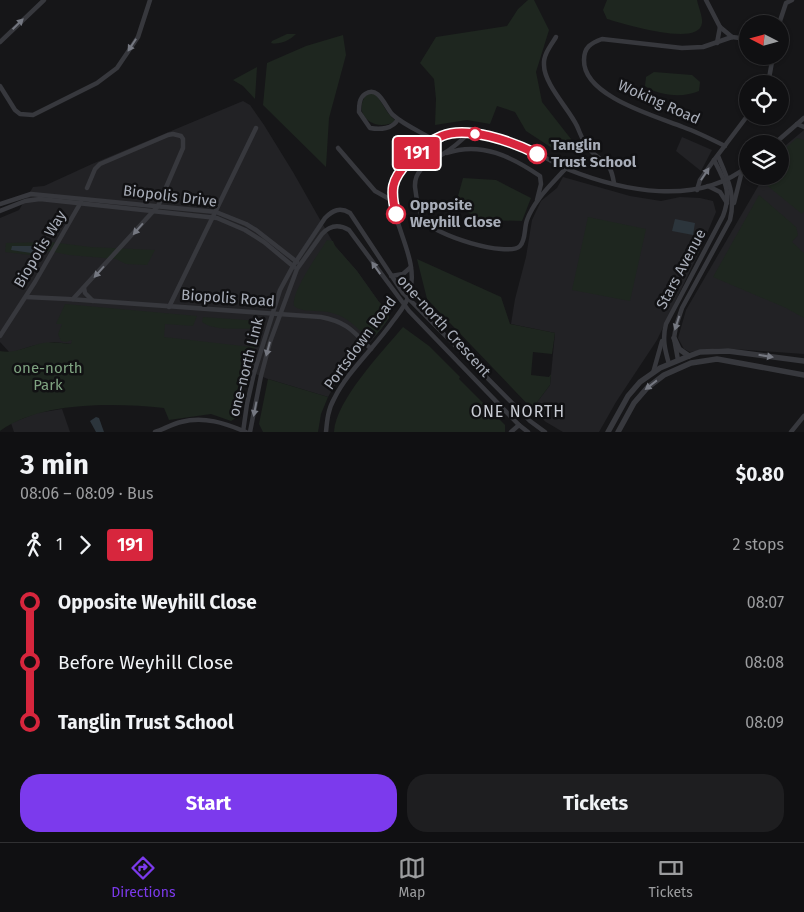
<!DOCTYPE html>
<meta charset="utf-8">
<style>
:root{--surface:#101012;--page:#1e1e20;--text:#f1f3f6;--muted:#9c9d9f;--line:#303032;--accent:#7c3aed}
body{margin:0;font-family:"Fira Sans",sans-serif;background:var(--page);color:var(--text);height:100vh;display:flex;flex-direction:column;font-size:19px;white-space:nowrap}
*{box-sizing:border-box;margin:0}
p{font-size:16px;color:var(--muted)}
.icon{flex:none;width:28px;height:28px;fill:none;stroke:currentColor;stroke-width:2;stroke-linecap:round;stroke-linejoin:round}
.map{position:relative;height:432px;overflow:hidden}
.sheet{display:flex;flex-direction:column;background:var(--surface);flex:1}
.sheet>*{flex:none}
.badge{padding:0 10px;border-radius:4px;font-size:18px;line-height:32px}
.needle{width:32px;rotate:276deg}
.controls{position:absolute;left:739px;top:15px;display:grid;gap:10px}
.controls a{display:grid;place-items:center;width:50px;height:50px;border-radius:50%;background:var(--surface);box-shadow:0 1px 4px #0004,0 0 0 1px var(--line);font-size:25px}
.map>.badge{position:absolute;translate:-50% -50%;box-shadow:0 0 0 2px #fff}
.legs{display:flex;align-items:center;gap:8px;height:55px;padding:0 20px;font-size:16px}
.legs p{margin-inline-start:auto}
.overview{display:flex;align-items:center;justify-content:space-between;height:85px;padding:0 20px}
h1{font-size:28px;font-weight:700;line-height:38px}
.button{display:flex;gap:10px;margin-top:auto;padding:10px 20px}
.button a{flex:1;height:58px;border-radius:20px;background:var(--accent);color:#fff;font-size:20px;font-weight:700;line-height:58px;text-align:center}
.button a+a{background:var(--page);color:var(--text)}
ul{padding:0 20px;list-style:none}
li{display:flex;align-items:center;gap:18px;height:60px;font-size:19px}
li i{display:grid;place-items:center;width:8px;height:100%;margin:0 6px;background:currentColor}
li i::after{content:'';width:12px;height:12px;margin:-6px;border:4px solid;border-radius:50%;background:var(--surface)}
li p{margin-inline-start:auto}
li:first-child i{background:linear-gradient(#0000 50%,currentColor 0)}
li:last-child i{background:linear-gradient(currentColor 50%,#0000 0)}
.menu{display:flex;justify-content:space-around;align-items:center;height:70px;border-top:1px solid var(--line);background:var(--surface);font-size:14px;color:var(--muted)}
.menu a{display:grid;justify-items:center;gap:2px}
.menu .on{color:var(--accent)}
.map>svg:first-child{display:block}
.built{fill:#222225}
.green{fill:#1e261f}
.water{fill:#2c353c}
.lines{fill:none;stroke-linecap:round;stroke-linejoin:round}
.minor{stroke:#37383d;stroke-width:4.5}
.tertiary{stroke:#37383d;stroke-width:5.5}
.oneway{fill:#757881}
.line-1-casing{stroke:#fff;stroke-width:11}
.line-1{stroke:#d7263d;stroke-width:8}
.stop-1-dot{fill:#fff;stroke:#d7263d;stroke-width:2.5}
.labels{text-anchor:middle;dominant-baseline:central;stroke-width:5;stroke-linejoin:round;paint-order:stroke}
.street-label{font-size:15px;fill:#a8adb8;stroke:#111113}
.stop-label{font-size:15px;font-weight:bold;fill:#a8adb8;stroke:#111113;text-anchor:start}
.park-label{font-size:15px;fill:#7fa381;stroke:#111113}
.neighbourhood-label{font-size:16px;letter-spacing:1px;fill:#c9ccd4;stroke:#111113}
</style>
<div class="map">
<svg width="804" height="432" viewBox="0 0 804 432">
<rect width="100%" height="100%" fill="#161618"/>
<g class="built">
<polygon points="243,101 250,105 264,125 293,172 335,246 357,271 379,302 388,311 389,318 382,328 336,383 328,397 268,379 248,371 248,369 133,351 54,342 32,346 10,353 0,342 0,218 19,210 33,187 44,186 92,164"/>
<polygon points="804,130 804,354 720,348 690,352 684,349 678,338 686,310 764,176 780,176 780,150"/>
<polygon points="682,137 712,150 701,171 676,151"/>
<polygon points="563,177 630,196 661,201 680,197 700,198 713,201 716,212 700,250 657,340 616,402 599,432 563,432 546,422 536,413 535,405 550,385 555,333 511,324 515,299 526,257 532,220 541,201 557,188"/>
<polygon points="62,409 70,432 14,432 11,423 37,413"/>
</g>
<g class="green">
<polygon points="528,0 534,0 549,30 536,72 542,102 571,139 558,152 526,131 515,112 497,106 490,124 467,120 435,125 436,99 434,79 420,63 436,37 507,26 518,9"/>
<path d="M607,0H697C698,6 703,17 702,23C699,48 622,23 607,19L603,10Z"/>
<path d="M287,34H296C289,41 279,45 271,43L272,41Z"/>
<polygon points="343,35 346,55 329,118 326,167 263,105 267,63 306,46"/>
<polygon points="257,67 255,99 243,86 233,80"/>
<path d="M654,72L692,75L700,82L699,91C684,98 658,96 645,86L646,77Z"/>
<path d="M373,92C383,101 385,113 396,121C373,134 350,112 368,93Z"/>
<polygon points="797,138 804,140 804,211 802,214 764,183 768,176 780,176 780,153"/>
<polygon points="463,178 496,180 531,198 522,221 485,220 455,207"/>
<polygon points="759,195 796,227 798,235 792,242 804,253 804,318 786,308 713,277"/>
<polygon points="588,217 646,229 630,301 572,290"/>
<path d="M327,240L333,241L335,246L357,271L379,302L388,311L389,318L376,335H364C354,324 344,315 328,312C318,310 302,313 294,306C291,292 319,253 327,240Z"/>
<polygon points="51,242 90,247 155,250 147,265 126,264 116,259 69,255 49,251 38,256 5,252 6,243"/>
<polygon points="417,259 501,297 510,324 555,333 552,354 533,352 531,375 549,377 551,374 550,385 535,405 536,413 427,299"/>
<path d="M65,304L197,316L193,326L165,324L164,337L251,347L252,329C237,328 214,331 202,322L203,317L258,321L262,324L248,369L239,416L231,421L211,414L169,420L164,408C114,403 42,401 0,431V351C15,354 28,346 43,343C53,342 62,343 71,344L72,340L66,342L61,341L58,334L62,324H56Z"/>
<path d="M403,327L429,346L460,377L459,379L505,425V432H334C336,400 382,352 403,327Z"/>
<polygon points="268,379 328,397 321,414 318,432 263,432 259,424"/>
</g>
<g class="water">
<polygon points="675,219 695,223 693,235 672,231"/>
<polygon points="12,246 44,246 38,254 11,250"/>
<polygon points="96,417 99,418 104,432 96,432 90,421"/>
</g>
<g class="lines">
<g class="minor">
<polyline points="706,0 720,27 732,37"/>
<polyline points="779,24 786,3 792,0"/>
<path d="M556,37C551,45 543,55 544,65C544,84 569,109 577,126C581,135 583,143 590,150C604,165 610,159 614,183"/>
<polyline points="0,42 44,0"/>
<polyline points="717,43 720,27"/>
<polyline points="768,84 773,56"/>
<polyline points="0,86 15,110 20,114 33,115 97,83 117,68 138,37 150,0"/>
<path d="M398,119C393,129 380,130 370,128L359,112C359,106 359,98 365,94C379,84 386,109 393,115C404,125 421,132 434,140"/>
<polyline points="797,124 804,127"/>
<path d="M470,132C462,140 453,148 443,154C430,163 414,168 415,187C416,196 419,212 424,220C433,235 508,258 520,246C526,240 524,228 527,220C534,200 552,184 566,168"/>
<polyline points="774,144 804,118"/>
<path d="M725,146C711,139 697,132 683,127C655,116 583,96 584,60C584,47 591,43 602,39L682,48L703,47L732,37L748,39"/>
<polyline points="338,148 375,191 393,201"/>
<path d="M447,153C481,141 512,157 540,176L541,184L537,200"/>
<polyline points="708,186 720,192 727,203"/>
<polyline points="697,190 700,180 714,160 748,115"/>
<polyline points="734,203 742,171"/>
<polyline points="0,204 31,194 216,212 246,224 256,230 297,262"/>
<polyline points="0,211 25,201 40,199 217,218 245,230 264,242 294,267"/>
<polyline points="391,276 403,274 411,267"/>
<polyline points="84,288 85,293 93,301"/>
<path d="M26,297L68,299L321,317C347,322 353,331 371,349"/>
<polyline points="73,299 158,206 183,148 183,139 181,136 173,134 168,135 100,164 95,169 87,188"/>
<polyline points="169,307 256,128"/>
<polyline points="0,336 35,282 81,202"/>
<path d="M678,360L674,338L676,326L682,308L730,220C736,195 728,179 718,156"/>
<path d="M669,364C665,350 662,339 666,324L723,216C732,192 725,181 714,160"/>
<polyline points="653,373 662,341"/>
<path d="M155,432C164,429 172,424 181,422C204,416 225,423 246,432"/>
<path d="M243,432L247,404L254,373L280,290L293,266L325,218C333,210 340,207 350,213L403,293L530,421L545,432"/>
<path d="M250,432L261,376L270,342L297,269L322,234C330,225 339,224 349,230L409,311L519,425L528,432"/>
<path d="M326,432C327,421 328,409 334,399C347,372 375,347 393,321C399,313 406,305 409,295C423,255 380,212 396,178C400,167 412,158 421,150C427,145 434,139 442,135C468,125 510,141 534,152C545,157 556,164 567,169C622,191 697,207 748,166"/>
<polyline points="511,432 519,425"/>
<polyline points="791,432 804,416"/>
</g>
<g class="tertiary">
<polyline points="674,338 679,349 689,356"/>
<polyline points="608,432 628,396 640,382 660,368 689,356 700,352 728,351 804,361"/>
<polyline points="618,432 634,403 647,388 664,375 691,363 717,359 804,375"/>
</g>
</g>
<defs><path id="oneway-solid" d="M-6-.8H1V-3.2L6.5 0L1 3.2V.8H-6Z" transform="scale(1.25)"/></defs>
<g class="oneway">
<use href="#oneway-solid" transform="translate(18 24) rotate(-44)"/>
<use href="#oneway-solid" transform="translate(132 45) rotate(123)"/>
<use href="#oneway-solid" transform="translate(705 174) rotate(-57)"/>
<use href="#oneway-solid" transform="translate(138 229) rotate(131)"/>
<use href="#oneway-solid" transform="translate(376 268) rotate(-125)"/>
<use href="#oneway-solid" transform="translate(99 272) rotate(132)"/>
<use href="#oneway-solid" transform="translate(677 323) rotate(108)"/>
<use href="#oneway-solid" transform="translate(268 349) rotate(105)"/>
<use href="#oneway-solid" transform="translate(766 356) rotate(9)"/>
<use href="#oneway-solid" transform="translate(651 385) rotate(142)"/>
<use href="#oneway-solid" transform="translate(255 409) rotate(101)"/>
</g>
<g class="lines">
<defs>
<path id="line-1" d="M396,214C390,190 391,180 408,162C417,152 429,141 442,136C467,125 513,142 537,154"/>
</defs>
<use href="#line-1" class="line-1-casing"/>
<use href="#line-1" class="line-1"/>
</g>
<g class="stop-1-dot">
<circle cx="475" cy="134" r="6"/>
<circle cx="537" cy="154" r="9"/>
<circle cx="396" cy="214" r="9"/>
</g>
<g class="labels">
<g class="street-label">
<text transform="translate(659 102) rotate(24)">Woking Road</text>
<text transform="translate(170 196) rotate(7)">Biopolis Drive</text>
<text transform="translate(40 249) rotate(-59)">Biopolis Way</text>
<text transform="translate(681 269) rotate(-62)">Stars Avenue</text>
<text transform="translate(228 298) rotate(4)">Biopolis Road</text>
<text transform="translate(444 326) rotate(48)">one-north Crescent</text>
<text transform="translate(360 343) rotate(-54)">Portsdown Road</text>
<text transform="translate(246 367) rotate(-76)">one-north Link</text>
</g>
<g class="stop-label">
<text x="551" y="145">Tanglin<tspan x="551" dy="17">Trust School</tspan></text>
<text x="410" y="205">Opposite<tspan x="410" dy="17">Weyhill Close</tspan></text>
</g>
<g class="park-label">
<text x="48" y="368">one-north<tspan x="48" dy="17">Park</tspan></text>
</g>
<g class="neighbourhood-label">
<text x="518" y="411">ONE NORTH</text>
</g>
</g>
</svg>
<div class="controls">
<a><svg class="needle" viewBox="-14 -14 28 28"><path d="M0-13l5 13h-10z" fill="#e53935"/><path d="M0 13l5-13h-10z" fill="#9c9d9f"/></svg></a>
<a><svg class="icon" aria-label="locate" viewBox="0 0 24 24"><circle cx="12" cy="12" r="6"/><path d="M12 2v4M12 18v4M2 12h4M18 12h4"/></svg></a>
<a><svg class="icon" aria-label="layers" viewBox="0 0 24 24"><path d="M12 4l9 5-9 5-9-5zM3 14l9 5 9-5"/></svg></a>
</div>
<b class="badge" style="left:417px;top:153px;background:#d7263d;color:#fff">191</b>
</div>
<section class="sheet">
<div class="overview"><div><h1>3 min</h1><p>08:06 – 08:09 · Bus</p></div><b>$0.80</b></div>
<div class="legs"><svg class="icon" aria-label="walk" viewBox="0 0 24 24"><circle cx="13" cy="4" r="2"/><path d="M13 8l-2 6 4 7M11 14l-3 7M7 12l3-4h3l4 4"/></svg>1<svg class="icon" aria-label="forward" viewBox="0 0 24 24"><path d="M9 5l7 7-7 7"/></svg><b class="badge" style="background:#d7263d;color:#fff">191</b><p>2 stops</p></div>
<ul>
<li><i style="color:#d7263d"></i><b>Opposite Weyhill Close</b><p>08:07</p></li>
<li><i style="color:#d7263d"></i><span>Before Weyhill Close</span><p>08:08</p></li>
<li><i style="color:#d7263d"></i><b>Tanglin Trust School</b><p>08:09</p></li>
</ul>
<div class="button"><a>Start</a><a>Tickets</a></div>
</section>
<nav class="menu">
<a class="on"><svg class="icon" aria-label="directions" viewBox="0 0 24 24"><path d="M12 3l9 9-9 9-9-9zM9 14v-3h6M13 9l2 2-2 2"/></svg>Directions</a>
<a><svg class="icon" aria-label="map" viewBox="0 0 24 24"><path d="M3 6l6-2 6 2 6-2v14l-6 2-6-2-6 2zM9 4v14M15 6v14"/></svg>Map</a>
<a><svg class="icon" aria-label="tickets" viewBox="0 0 24 24"><path d="M3 7h18v10H3zM15 7v10"/></svg>Tickets</a>
</nav>
